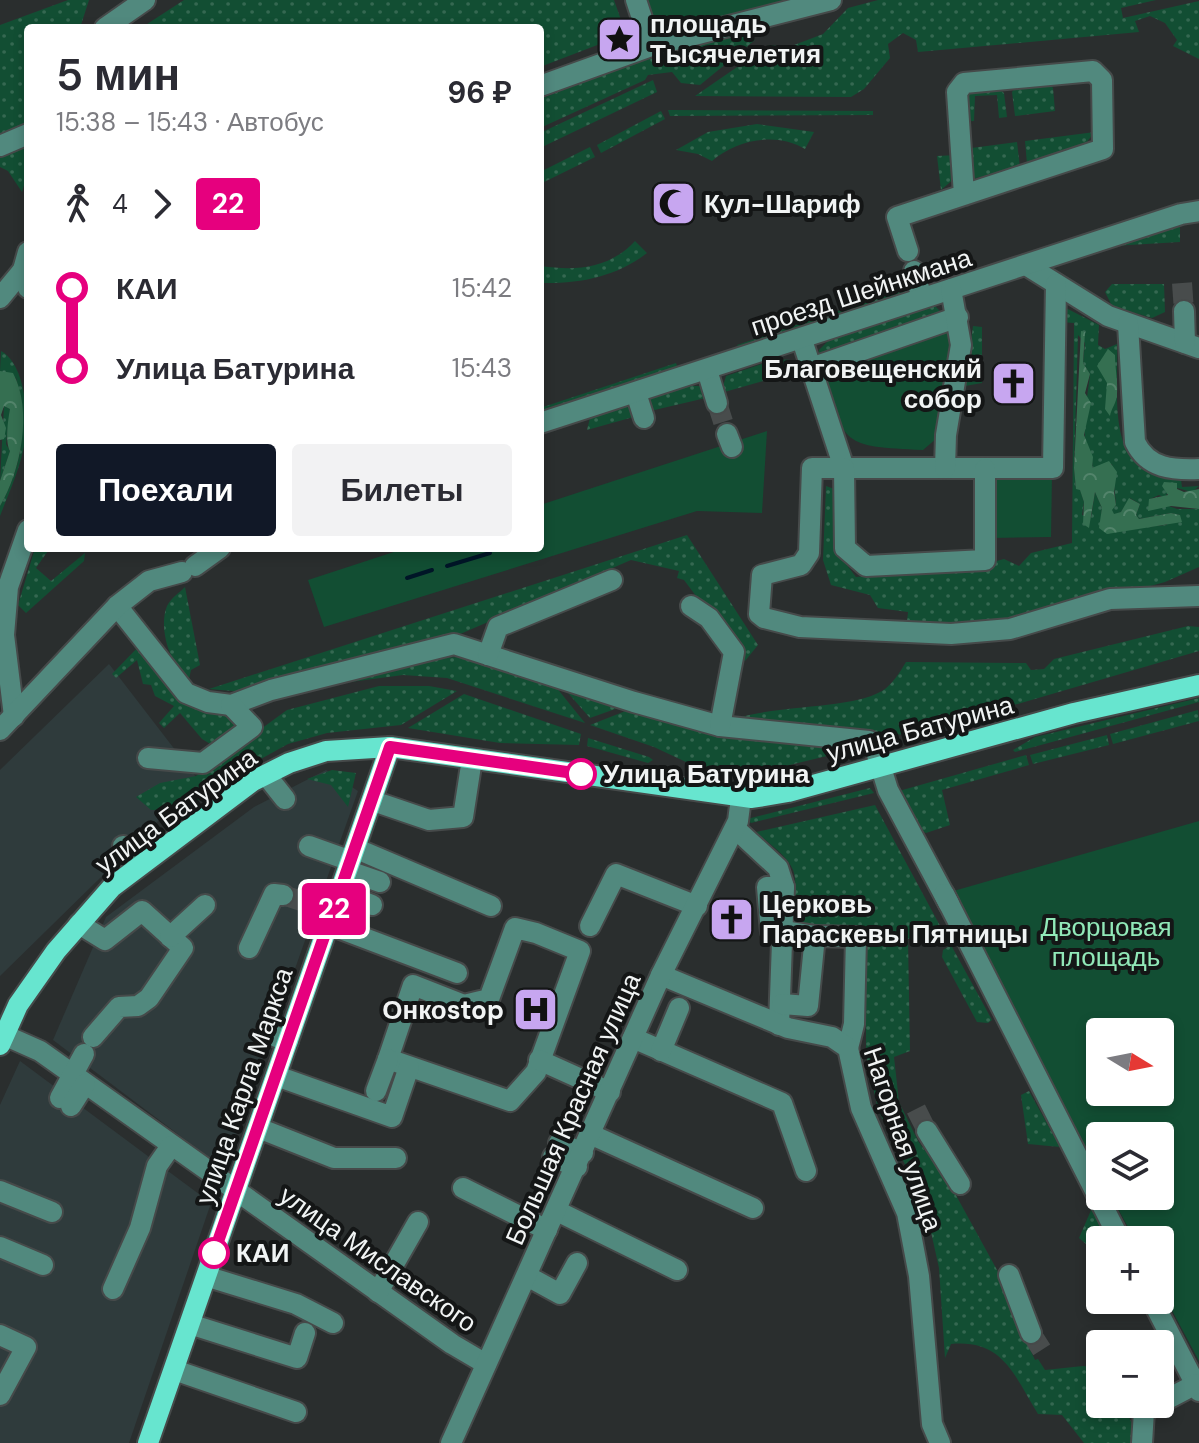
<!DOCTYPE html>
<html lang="ru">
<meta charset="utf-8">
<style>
:root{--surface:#fff;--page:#f2f2f3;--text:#2b2b33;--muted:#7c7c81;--accent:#111827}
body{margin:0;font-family:"DM Sans",sans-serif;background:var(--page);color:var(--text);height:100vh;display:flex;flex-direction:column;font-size:30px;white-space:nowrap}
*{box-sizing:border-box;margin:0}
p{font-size:26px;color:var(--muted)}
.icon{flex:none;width:44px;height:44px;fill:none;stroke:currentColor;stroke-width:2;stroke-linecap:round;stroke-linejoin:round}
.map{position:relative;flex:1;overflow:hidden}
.side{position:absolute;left:24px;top:24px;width:520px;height:528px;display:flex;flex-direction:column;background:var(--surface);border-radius:8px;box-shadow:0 4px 12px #0003}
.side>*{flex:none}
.badge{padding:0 16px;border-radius:6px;font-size:28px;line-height:52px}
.needle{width:52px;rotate:100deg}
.buttons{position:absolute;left:1086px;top:1018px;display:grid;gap:16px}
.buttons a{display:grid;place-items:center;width:88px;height:88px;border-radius:8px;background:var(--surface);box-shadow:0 4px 12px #0003;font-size:40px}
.map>.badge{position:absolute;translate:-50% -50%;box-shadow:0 0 0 4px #fff}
.legs{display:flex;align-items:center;gap:12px;height:88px;padding:0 32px;font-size:26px}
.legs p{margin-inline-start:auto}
.headline{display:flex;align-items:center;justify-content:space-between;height:136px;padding:0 32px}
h1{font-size:44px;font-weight:600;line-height:60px}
.primary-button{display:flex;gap:16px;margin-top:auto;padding:16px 32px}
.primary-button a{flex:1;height:92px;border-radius:8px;background:var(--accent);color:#fff;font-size:32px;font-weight:600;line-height:92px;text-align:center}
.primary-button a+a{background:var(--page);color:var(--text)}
ul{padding:0 32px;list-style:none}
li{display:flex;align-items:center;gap:28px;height:80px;font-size:30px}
li i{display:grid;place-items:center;width:12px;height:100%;margin:0 10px;background:currentColor}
li i::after{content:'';width:20px;height:20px;margin:-10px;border:6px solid;border-radius:50%;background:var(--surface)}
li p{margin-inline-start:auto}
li:first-child i{background:linear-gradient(#0000 50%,currentColor 0)}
li:last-child i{background:linear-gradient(currentColor 50%,#0000 0)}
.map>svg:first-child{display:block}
.built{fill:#2f3b3c}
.grass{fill:url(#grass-dots);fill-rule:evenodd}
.forest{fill:url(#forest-crowns)}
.green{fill:#124e33;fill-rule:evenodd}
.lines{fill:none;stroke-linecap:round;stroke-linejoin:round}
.stream{stroke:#001527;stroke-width:4}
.minor-tunnel{stroke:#484c4c;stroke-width:20;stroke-dasharray:20 10;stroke-linecap:butt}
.minor-casing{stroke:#464a4a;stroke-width:24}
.major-casing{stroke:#464a4a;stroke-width:24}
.minor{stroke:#51897e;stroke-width:20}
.major{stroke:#67e5cf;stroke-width:20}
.line-1-casing{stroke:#fff;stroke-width:18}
.line-1{stroke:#e6007e;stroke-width:12}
.stop-1-dot{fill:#fff;stroke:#e6007e;stroke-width:4}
.labels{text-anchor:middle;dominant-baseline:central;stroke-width:8;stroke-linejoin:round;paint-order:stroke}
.poi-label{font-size:26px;font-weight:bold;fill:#f1f4f4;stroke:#141616;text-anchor:start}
.street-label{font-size:26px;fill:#f1f4f4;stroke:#141616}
.stop-label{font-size:26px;font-weight:bold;fill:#f1f4f4;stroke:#141616;text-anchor:start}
.park-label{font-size:26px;fill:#91e8b8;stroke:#141616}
</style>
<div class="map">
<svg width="1199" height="1443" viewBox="0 0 1199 1443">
<defs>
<pattern id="grass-dots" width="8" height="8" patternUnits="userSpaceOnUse" patternTransform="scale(2)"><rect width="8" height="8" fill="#124e33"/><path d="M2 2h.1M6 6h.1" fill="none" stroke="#356851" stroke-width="1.8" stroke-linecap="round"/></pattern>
<pattern id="forest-crowns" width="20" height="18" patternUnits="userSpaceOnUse" patternTransform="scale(2)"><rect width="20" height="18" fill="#356f51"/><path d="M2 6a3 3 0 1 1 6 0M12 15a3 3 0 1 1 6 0" fill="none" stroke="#53846b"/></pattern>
</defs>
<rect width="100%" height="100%" fill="#2a2e2e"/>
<g class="built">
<polygon points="109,664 199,781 0,976 0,770"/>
<polygon points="326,770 358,791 224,1169 53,1040 106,917 254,807"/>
<polygon points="20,1061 211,1203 129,1443 0,1443 0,1105"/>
</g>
<g class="grass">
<polygon points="68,0 89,0 80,28 28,28 28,128 0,139 0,25"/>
<polygon points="184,0 614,0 626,34 540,67 540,28 141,28"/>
<polygon points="878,0 1156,0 1121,8 1123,18 1199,1 1199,59 1173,46 1177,40 1165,23 1150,16 1135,21 1139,32 918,52 916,40 903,33 888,44 890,58 864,89 851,97 695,96 769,45 789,47 823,34 848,8"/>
<polygon points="741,32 755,40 700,85 681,83 672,72 648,75 645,80 540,128 540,99 632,64"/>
<polygon points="653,80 657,92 540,148 540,133"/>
<polygon points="1047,81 1053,88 1055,111 1015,116 1012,92 1018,84"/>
<polygon points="998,88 1004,93 1007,117 999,118 997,95 975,96 974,121 962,122 964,93"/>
<polygon points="668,110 873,111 873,115 670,116"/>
<polygon points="661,111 665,119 601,153 597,145"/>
<path d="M757,124L814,132L805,149C777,132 737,139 712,161L698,154L676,150L708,132Z"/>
<polygon points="1095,132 1085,144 1027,164 1025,141"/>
<polygon points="1017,142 1020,167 972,179 964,149"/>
<polygon points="28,144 28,172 22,192 8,171 0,167 0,154"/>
<polygon points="590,147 595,157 540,184 540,172"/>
<polygon points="957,155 955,178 941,190 937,156"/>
<polygon points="1180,218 1180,242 1112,246"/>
<path d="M635,241L647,253C616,277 579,284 540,283L541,266C576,271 609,269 635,241Z"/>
<polygon points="1112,284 1164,284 1165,312 1152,318 1112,306 1105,292"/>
<polygon points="909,287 911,294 739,351 737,345"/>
<polygon points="934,305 942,313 818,361 819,350 832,337"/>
<path d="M1064,307L1099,325L1098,345L1105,349L1117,344C1119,399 1103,478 1181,480L1182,487L1199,486L1192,492L1177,488L1168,491L1165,498L1159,495L1150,499L1177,509H1199V567L1165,582L1038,617L906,630L908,612L878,608L870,595L831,585L823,560L826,486L834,489L843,560L856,577L982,565L1004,559L1019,566L1031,553L1072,543L1074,323L1060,322ZM1078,335L1085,343L1083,363L1090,374C1088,394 1083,416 1085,437C1085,449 1094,455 1092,468L1112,464L1116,505L1111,510L1114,515L1121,512L1130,498L1140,504L1136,515L1139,519L1171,513L1180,515L1166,525L1113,530L1101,519L1102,508L1095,492L1091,518L1082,515L1084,502L1080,489H1076L1074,468Z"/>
<polygon points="973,326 982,327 982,383 965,386"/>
<path d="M1,351C27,365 30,424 23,451C18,473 8,495 0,516V506C23,466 28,422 16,378L0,371Z"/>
<polygon points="777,359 791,360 801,370 721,393 726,376"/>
<polygon points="676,363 679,371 540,417 540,408"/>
<polygon points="689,386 701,386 710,397 646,412 650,399"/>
<polygon points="4,406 10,409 6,444 10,451 0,481"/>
<polygon points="623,407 631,407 637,416 587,430 590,418"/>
<polygon points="687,535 758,645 745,661 684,580 677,578 679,571 631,560 451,638 244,692 209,689"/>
<polygon points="35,548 50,548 36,568 51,581 85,553 84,561 26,613 18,605"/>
<path d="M185,587L200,665L191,670L189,679C170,666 158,628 167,606C171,598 179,593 185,587Z"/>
<path d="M1188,626L1199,627V651L911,735L744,726L738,718C778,705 851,709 882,691C892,685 900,672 906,662L1026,663L1031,670L1044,669L1054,659Z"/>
<path d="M141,644C167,676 186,712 230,715L236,729L212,745L202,739L180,713L164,728L159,723L174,706L155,696L151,685L143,684L137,660L116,678L112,674Z"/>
<polygon points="464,657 556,687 585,723 447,678 403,675 283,691 403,659"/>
<polygon points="379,686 429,686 457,691 401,725 327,733 288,744 230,776 187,809 151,810 136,797 160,783 196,776 287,710"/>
<polygon points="568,693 618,708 590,718"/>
<polygon points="464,694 581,734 579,745 500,743 408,728"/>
<polygon points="1199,698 1199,702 1015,752 1013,750 1035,737"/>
<polygon points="628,710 689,729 720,735 856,749 748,775 703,770 654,747 590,725"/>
<polygon points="1198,710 1199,721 1113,744 1110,734"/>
<polygon points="1107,735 1109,745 1033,764 1030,755"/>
<polygon points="588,738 649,757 653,760 648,763 587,746"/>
<polygon points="1026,755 1029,765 942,790 950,825 926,833 914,826 899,791"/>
<polygon points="332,770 356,773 348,807 331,785 307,779"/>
<polygon points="870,788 874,793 751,823 747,819"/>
<path d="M875,805L945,935L933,941L926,931L908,939L910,1051L894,1057L899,1102L918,1141L952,1188L1002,1279L1007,1302L1035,1360L1038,1359L1045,1370L1083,1366L1100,1368V1404H1122L1137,1433V1443H1084L1062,1415L1038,1414C1014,1375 1003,1339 951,1344L945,1358L939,1268L925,1205L878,1110L866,1055V932L799,927C788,909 800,889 793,870C788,856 767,842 756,832Z"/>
<polygon points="951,945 992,1020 988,1023 977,1022 942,957 943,950"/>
<polygon points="1029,1091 1060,1147 1028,1144 1021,1095"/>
<polygon points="1092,1208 1109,1240 1100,1240 1100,1256 1079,1238"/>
</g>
<g class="forest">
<polygon points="1081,331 1085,332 1083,363 1090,374 1085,393 1091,403 1084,435 1093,457 1092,468 1109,461 1117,472 1114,492 1116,505 1112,510 1114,514 1121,512 1129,498 1140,504 1136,515 1139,519 1171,513 1180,515 1182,522 1107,534 1099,528 1102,508 1095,492 1089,528 1083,524 1084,502 1080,490 1076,489 1074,468"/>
<path d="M1108,349L1115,355C1115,368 1118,381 1117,394C1117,402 1111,409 1110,416L1105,409L1107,383L1097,366Z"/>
<path d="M0,371L13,373C33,410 21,471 0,506V481L10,451C5,442 8,420 10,409L4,406L1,415L6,428L4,439L0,440Z"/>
<polygon points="1164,482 1177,483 1177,489 1184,492 1199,489 1199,509 1171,506 1148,511 1149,499 1168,495 1162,486"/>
</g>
<g class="green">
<polygon points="645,0 802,0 657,35"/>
<path d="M942,325L955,332L937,438L923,450C842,446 845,447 822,370Z"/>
<polygon points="767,431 762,513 697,511 324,627 308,580 406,548 540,548 540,505"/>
<polygon points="1052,473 1051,537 991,538 990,475"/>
<path d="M1199,821V1361L1160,1288V1240H1135L1111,1196H1160V1136H1100V1174L950,892ZM1100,1032H1160V1092H1100Z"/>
</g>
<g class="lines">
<g class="stream">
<polyline points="447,566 490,553"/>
<polyline points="407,578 432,570"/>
</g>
<g class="minor-tunnel">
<polyline points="1182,283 1184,311"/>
<polyline points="717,403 727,434"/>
<polyline points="283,895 319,907"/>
<polyline points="916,1109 927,1131"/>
<polyline points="1031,1333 1045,1355"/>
</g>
<defs>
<g id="minor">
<polyline points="636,0 651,46"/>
<polyline points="105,28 145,0"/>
<polyline points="540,86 651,46 831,0"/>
<polyline points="0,146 28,134"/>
<polyline points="908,251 897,217 1103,149 1102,80 1093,71 964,83 957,92 964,195"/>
<polyline points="28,252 23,270 28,288"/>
<polyline points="1026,265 1108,316 1199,348"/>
<polyline points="914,271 922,298"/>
<polyline points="0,298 23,270"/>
<polyline points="1184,311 1185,343"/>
<path d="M1128,324L1135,442C1148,469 1173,470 1199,469"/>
<polyline points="802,340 844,468 1053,468 1056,284"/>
<polyline points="811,368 958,317"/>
<polyline points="707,370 717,403"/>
<polyline points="636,393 644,418"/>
<polyline points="540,423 1181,214 1199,211"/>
<polyline points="727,434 732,447"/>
<polyline points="945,468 946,435 961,345 951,289"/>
<polyline points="985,469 985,560 866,566 845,548 844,468 812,468 809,553 801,565 762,575 759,614 764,618 800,627 951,634 1010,629 1110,599 1199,596"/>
<polyline points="195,566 220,548"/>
<polyline points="117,606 186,693 208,702 231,705 271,690 454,644 634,702 720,726 869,741 874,745 888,790 949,904"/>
<polyline points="691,606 709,618 734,652 720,726"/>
<polyline points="488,655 498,627 612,580"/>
<polyline points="14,716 4,635 8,587 28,530"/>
<polyline points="0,730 117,606 149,581 182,572"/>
<polyline points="148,758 203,763 252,727 231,705"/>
<polyline points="266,775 285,799"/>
<polyline points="382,804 429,820 463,817 472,759"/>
<polyline points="739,832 778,868 784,887 779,1025"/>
<polyline points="123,846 140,865"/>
<polyline points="309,846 351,861"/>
<polyline points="364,852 491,906"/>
<polyline points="357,874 380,882"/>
<polyline points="944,894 1120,1240"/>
<polyline points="349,896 372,905"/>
<polyline points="79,924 105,940 142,911 183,948 149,998 138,1006 119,1007 93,1037"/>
<polyline points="590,926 616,874 697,906"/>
<polyline points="338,928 457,973"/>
<polygon points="515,928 536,933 580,951 536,1072 510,1101 388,1059 413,985 464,1005 489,999"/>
<polyline points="771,932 767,887 784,887"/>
<polyline points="815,936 856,937 854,1024 848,1048"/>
<polyline points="170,937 205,905"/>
<polyline points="249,948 274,894 283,895"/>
<polyline points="661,975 788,1028 832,1037 848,1048 861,1108 907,1213 919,1276 932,1424 940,1443"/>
<polyline points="782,1004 808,1006 815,936 785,931"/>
<polyline points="266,1033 288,1041"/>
<polyline points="4,1035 40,1051 452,1344 486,1364"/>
<polyline points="633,1038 782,1103 806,1171"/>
<polyline points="661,1051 679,1008"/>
<polyline points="539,1060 610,1092"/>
<polyline points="285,1079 392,1117 409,1067"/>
<polyline points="376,1091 388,1059"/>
<polyline points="60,1098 84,1054"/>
<polyline points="71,1106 85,1084"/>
<polyline points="266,1131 334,1158 396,1158"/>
<polyline points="927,1131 960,1184"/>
<polyline points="592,1135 753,1208"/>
<polyline points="559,1143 583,1153"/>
<polyline points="553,1157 577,1167"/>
<polyline points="463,1188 547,1230"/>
<polyline points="0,1191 52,1212"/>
<polyline points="557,1211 677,1270"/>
<polyline points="0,1247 43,1265"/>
<polyline points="1009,1275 1031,1333"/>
<polyline points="527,1276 560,1294 577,1263"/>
<polyline points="215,1279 296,1304 333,1323"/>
<polyline points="113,1289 140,1228 157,1166 171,1146"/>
<polyline points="378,1292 418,1222"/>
<polyline points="1152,1300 1199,1391"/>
<polyline points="199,1327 297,1358 305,1333"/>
<polyline points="0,1335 26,1347 0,1395"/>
<polyline points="183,1373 296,1412"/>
<polyline points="1160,1403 1196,1384"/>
<polyline points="451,1443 661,975 738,821 741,798"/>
<polyline points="1142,1443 1144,1411 1158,1404"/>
</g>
<g id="major">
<polyline points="0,1045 18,1005 56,951 112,887 253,781 289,763 326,751 390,747 752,798 788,792 1074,713 1199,685"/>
<polyline points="148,1443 390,747"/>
</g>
</defs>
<use href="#minor" class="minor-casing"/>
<use href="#major" class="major-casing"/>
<use href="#minor" class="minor"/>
<use href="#major" class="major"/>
</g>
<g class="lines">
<defs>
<polyline id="line-1" points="214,1253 390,747 581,774"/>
</defs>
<use href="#line-1" class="line-1-casing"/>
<use href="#line-1" class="line-1"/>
</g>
<defs>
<symbol id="sight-square" viewBox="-11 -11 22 22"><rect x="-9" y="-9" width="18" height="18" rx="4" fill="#c7a6f0" stroke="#141616"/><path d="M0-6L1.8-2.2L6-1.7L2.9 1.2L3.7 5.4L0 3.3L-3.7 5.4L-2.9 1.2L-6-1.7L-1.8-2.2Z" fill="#111"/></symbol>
<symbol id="mosque-square" viewBox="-11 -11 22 22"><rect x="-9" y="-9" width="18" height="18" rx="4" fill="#c7a6f0" stroke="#141616"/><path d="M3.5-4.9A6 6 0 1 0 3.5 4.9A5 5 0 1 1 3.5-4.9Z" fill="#111"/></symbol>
<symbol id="church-square" viewBox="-11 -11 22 22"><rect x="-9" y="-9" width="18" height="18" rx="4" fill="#c7a6f0" stroke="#141616"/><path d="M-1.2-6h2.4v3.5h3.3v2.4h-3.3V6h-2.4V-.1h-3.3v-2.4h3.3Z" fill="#111"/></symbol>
<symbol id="hospital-square" viewBox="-11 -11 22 22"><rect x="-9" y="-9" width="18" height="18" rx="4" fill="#c7a6f0" stroke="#141616"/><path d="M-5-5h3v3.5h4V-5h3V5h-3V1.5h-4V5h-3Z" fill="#111"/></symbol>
</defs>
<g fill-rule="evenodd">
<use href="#sight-square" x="594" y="14" width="51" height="51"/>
<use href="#mosque-square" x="648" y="178" width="51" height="51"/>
<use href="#church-square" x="988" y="358" width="51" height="51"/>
<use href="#church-square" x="706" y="894" width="51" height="51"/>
<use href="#hospital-square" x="510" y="984" width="51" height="51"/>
</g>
<g class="stop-1-dot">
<circle cx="581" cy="774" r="14"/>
<circle cx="214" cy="1253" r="14"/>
</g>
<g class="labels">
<g class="poi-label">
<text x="650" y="24">площадь<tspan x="650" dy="30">Тысячелетия</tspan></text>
<text x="704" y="204">Кул-Шариф</text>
<text x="982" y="369" text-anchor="end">Благовещенский<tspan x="982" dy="30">собор</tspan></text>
<text x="762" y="904">Церковь<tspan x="762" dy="30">Параскевы Пятницы</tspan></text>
<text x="504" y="1010" text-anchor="end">Онкоstop</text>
</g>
<g class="street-label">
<text transform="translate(861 292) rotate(-18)">проезд Шейнкмана</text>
<text transform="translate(920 729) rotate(-15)">улица Батурина</text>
<text transform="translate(176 811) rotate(-36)">улица Батурина</text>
<text transform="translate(244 1086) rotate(-71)">улица Карла Маркса</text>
<text transform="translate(573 1109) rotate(-66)">Большая Красная улица</text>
<text transform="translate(903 1139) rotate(71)">Нагорная улица</text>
<text transform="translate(378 1259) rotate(35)">улица Миславского</text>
</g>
<g class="stop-label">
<text x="603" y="774">Улица Батурина</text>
<text x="236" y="1253">КАИ</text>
</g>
<g class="park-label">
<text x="1106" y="927">Дворцовая<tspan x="1106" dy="30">площадь</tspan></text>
</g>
</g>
</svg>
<div class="buttons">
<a><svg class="needle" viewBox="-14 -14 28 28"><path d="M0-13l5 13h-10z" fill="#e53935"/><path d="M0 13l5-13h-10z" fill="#7c7c81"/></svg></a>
<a><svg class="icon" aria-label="layers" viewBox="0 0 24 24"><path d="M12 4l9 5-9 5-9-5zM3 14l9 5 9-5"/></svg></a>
<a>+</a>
<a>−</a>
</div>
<b class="badge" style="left:334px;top:909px;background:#e6007e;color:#fff">22</b>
<section class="side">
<div class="headline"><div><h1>5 мин</h1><p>15:38 – 15:43 · Автобус</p></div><b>96 ₽</b></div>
<div class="legs"><svg class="icon" aria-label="walk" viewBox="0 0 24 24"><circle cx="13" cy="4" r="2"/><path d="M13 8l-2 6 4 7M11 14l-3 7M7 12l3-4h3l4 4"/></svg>4<svg class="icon" aria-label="forward" viewBox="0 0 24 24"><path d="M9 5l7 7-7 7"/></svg><b class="badge" style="background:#e6007e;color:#fff">22</b></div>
<ul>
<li><i style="color:#e6007e"></i><b>КАИ</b><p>15:42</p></li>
<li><i style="color:#e6007e"></i><b>Улица Батурина</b><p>15:43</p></li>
</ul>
<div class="primary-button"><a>Поехали</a><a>Билеты</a></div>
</section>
</div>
